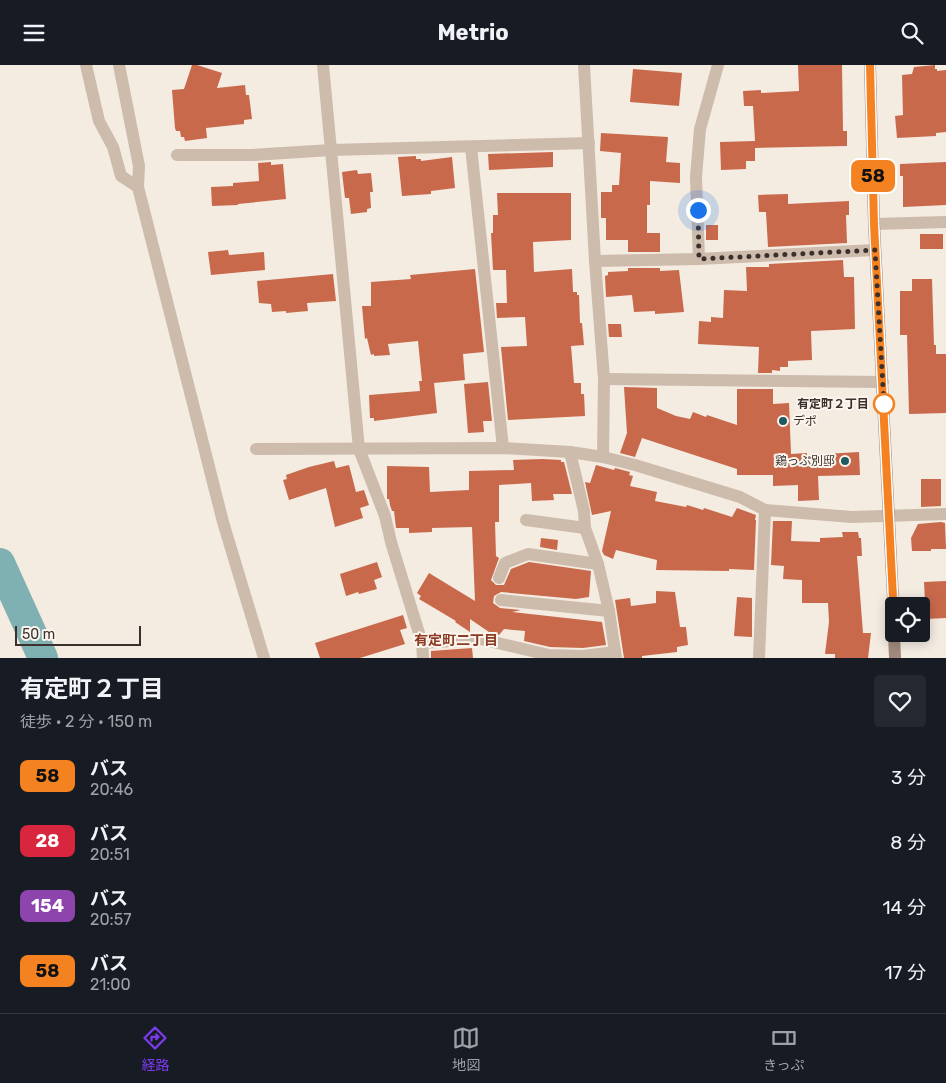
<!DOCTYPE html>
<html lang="ja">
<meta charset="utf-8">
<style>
:root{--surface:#171b24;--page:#242831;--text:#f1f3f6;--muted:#9ea1a6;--line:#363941;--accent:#7c3aed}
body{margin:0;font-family:Rubik,"Noto Sans JP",sans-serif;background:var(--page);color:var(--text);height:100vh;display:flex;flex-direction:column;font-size:19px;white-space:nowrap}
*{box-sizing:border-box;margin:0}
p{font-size:16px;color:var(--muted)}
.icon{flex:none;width:28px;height:28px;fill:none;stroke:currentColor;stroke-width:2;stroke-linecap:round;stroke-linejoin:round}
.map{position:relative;height:593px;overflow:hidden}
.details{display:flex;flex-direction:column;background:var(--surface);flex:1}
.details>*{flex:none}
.badge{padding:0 10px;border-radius:8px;font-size:18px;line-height:32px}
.buttons{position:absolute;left:885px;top:532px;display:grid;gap:10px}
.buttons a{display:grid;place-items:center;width:45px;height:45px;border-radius:5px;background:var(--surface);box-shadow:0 2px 12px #0003;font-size:25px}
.scale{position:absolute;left:15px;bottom:12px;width:126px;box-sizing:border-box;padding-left:5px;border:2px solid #3b302b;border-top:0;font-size:14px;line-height:18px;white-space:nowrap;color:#3b302b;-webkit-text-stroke:4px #fbf5ee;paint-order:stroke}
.you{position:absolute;width:25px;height:25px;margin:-12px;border:4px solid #fff;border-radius:50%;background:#1a73e8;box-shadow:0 0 0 8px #1a73e833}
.map>.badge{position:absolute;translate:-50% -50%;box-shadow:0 0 0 2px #fff}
.round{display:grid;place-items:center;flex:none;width:52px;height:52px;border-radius:5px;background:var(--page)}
.overview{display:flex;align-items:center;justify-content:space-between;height:85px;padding:0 20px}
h1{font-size:24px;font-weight:700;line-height:38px}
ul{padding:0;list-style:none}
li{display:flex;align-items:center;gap:15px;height:65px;padding:0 20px}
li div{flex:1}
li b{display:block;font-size:19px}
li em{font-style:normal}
li .badge{min-width:55px;font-weight:700;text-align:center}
header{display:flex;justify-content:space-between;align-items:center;height:65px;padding:0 20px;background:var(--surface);font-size:22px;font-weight:700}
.menu{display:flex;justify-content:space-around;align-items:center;height:70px;border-top:1px solid var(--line);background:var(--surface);font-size:14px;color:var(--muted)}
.menu a{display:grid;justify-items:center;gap:2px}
.menu .selected{color:var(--accent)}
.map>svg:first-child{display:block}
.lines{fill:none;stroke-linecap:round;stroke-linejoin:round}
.river{stroke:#7fb0b2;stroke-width:30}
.building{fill:#c8694b}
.street{stroke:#cdbbac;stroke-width:12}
.secondary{stroke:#a18a7d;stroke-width:12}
.line-casing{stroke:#fff;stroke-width:11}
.line{stroke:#f58220;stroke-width:8}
.walk{stroke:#3b302b;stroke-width:5;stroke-dasharray:0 9}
.stop-dot{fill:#fff;stroke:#f58220;stroke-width:2.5}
.poi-dot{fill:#1f5a5e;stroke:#fbf5ee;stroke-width:2}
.labels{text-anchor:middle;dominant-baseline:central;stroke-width:4;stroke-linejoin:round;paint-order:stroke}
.stop-label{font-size:12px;font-weight:bold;fill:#3b302b;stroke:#fbf5ee;text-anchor:end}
.poi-label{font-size:12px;fill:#3b302b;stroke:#fbf5ee;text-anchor:start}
.neighbourhood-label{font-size:14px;font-weight:bold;fill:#8c3b22;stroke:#fbf5ee}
</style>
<header><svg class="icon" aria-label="menu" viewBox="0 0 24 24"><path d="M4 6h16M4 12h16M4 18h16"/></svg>Metrio<svg class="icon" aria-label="search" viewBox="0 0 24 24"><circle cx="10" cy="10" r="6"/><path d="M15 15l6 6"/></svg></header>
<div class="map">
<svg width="946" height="593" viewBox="0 0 946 593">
<rect width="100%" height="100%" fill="#f4ebe1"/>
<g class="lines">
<polyline class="river" points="0,498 43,593"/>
</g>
<g class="building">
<polygon points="192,0 197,0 222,8 217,23 245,20 246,30 249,30 252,54 244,55 244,59 206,63 207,73 185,76 184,72 181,72 180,66 176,66 175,63 172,25 184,24"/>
<polygon points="798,0 842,0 843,66 847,66 847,81 755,83 755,96 746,96 746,104 721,105 720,77 755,76 753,41 744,41 743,26 761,25 761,28 799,26"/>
<polygon points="935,0 935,4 937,4 937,6 946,5 946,67 936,68 936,71 897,73 895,51 903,50 902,10 912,9 914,2"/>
<polygon points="633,4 682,8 679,41 630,37"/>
<polygon points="601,68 668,72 666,97 680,98 680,118 650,116 650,140 647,140 647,168 660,168 660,187 628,187 628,175 606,175 606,153 601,153 601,127 612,127 612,120 619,120 621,88 600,86"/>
<polygon points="553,87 553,102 489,105 488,89"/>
<polygon points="416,91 416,94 421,94 421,96 452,92 455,123 431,126 431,129 402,131 398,92"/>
<polygon points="271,97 271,100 283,99 286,134 238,139 238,140 212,141 211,122 233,121 233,118 259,116 258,98"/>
<polygon points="946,97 946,140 903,142 903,111 900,111 900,99"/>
<polygon points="357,105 358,109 371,108 373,127 370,127 371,143 367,144 367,147 351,149 349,133 345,133 342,107"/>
<polygon points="497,128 571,128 571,175 533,177 534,207 572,204 573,227 577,227 577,230 579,230 580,258 582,258 584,280 571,281 574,318 581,318 581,329 584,329 585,351 508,355 501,282 527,281 525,252 497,253 496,238 507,238 506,205 493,205 491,168 493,168 493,150 498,150"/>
<polygon points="788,129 788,139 849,136 849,150 846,150 847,178 768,182 766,147 759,147 758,130"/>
<rect x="706" y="160" width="12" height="15"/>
<rect x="920" y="169" width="23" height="15"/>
<polygon points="228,185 229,190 264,187 265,205 211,210 208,187"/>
<polygon points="843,195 844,212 854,212 855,264 811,266 812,295 788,296 788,302 780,302 780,306 772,305 772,308 758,308 759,282 698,279 699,256 711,257 711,252 723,253 724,225 747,226 746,202 769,202 769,199"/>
<polygon points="628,203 660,203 660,206 679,205 684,247 655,249 655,246 634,247 632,230 606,232 605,211 608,210 608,207 628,206"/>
<polygon points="475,204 484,287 463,289 465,315 434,318 437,348 374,356 374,353 370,353 369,330 420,326 419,316 422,316 418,276 388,279 390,290 374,291 374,289 371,290 367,273 365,274 362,241 371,241 371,217 411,214 410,210"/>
<polygon points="333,209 336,236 307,238 308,246 286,248 286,246 272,247 271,239 259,238 257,216"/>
<polygon points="912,214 932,214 934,280 936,280 936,289 946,289 946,348 909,349 907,270 900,270 900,226 912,226"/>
<polygon points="608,259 621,259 622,272 609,272"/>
<polygon points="488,317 492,356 483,356 484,367 468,368 464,319"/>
<polygon points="624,322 657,323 657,343 676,351 690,354 693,347 706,352 707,350 737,360 737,324 773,324 773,339 789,338 791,389 807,388 807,390 859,387 860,410 818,411 819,435 798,436 798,420 773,421 773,410 737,410 737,404 642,373 635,392 620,388 627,368"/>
<polygon points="542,394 561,395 561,397 564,397 572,429 553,429 554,435 532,436 531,418 499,420 499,457 495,457 496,491 499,493 491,515 496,520 504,520 511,504 529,497 591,506 589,532 576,534 501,527 494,531 493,538 500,543 521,545 512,547 602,557 606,580 583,583 550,582 524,576 525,566 504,564 499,570 489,567 470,554 470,567 455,557 456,556 419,534 421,531 417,528 429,508 475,536 472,462 432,463 432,467 409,468 409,463 396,463 394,446 392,446 390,440 389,434 387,434 387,401 429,402 430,427 469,425 469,406 514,405 513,395"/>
<polygon points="334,396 336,403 349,400 356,427 364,425 369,440 360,443 363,453 335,462 326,423 289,435 283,415 287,414 286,410 309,402"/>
<polygon points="596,400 614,405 615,403 630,407 629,410 633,411 630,421 657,427 655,436 686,442 687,440 703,445 704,443 732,452 737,443 756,450 755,455 756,455 754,505 729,504 729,506 656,505 657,495 616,485 613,494 604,490 602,486 611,446 592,450 585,417 590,418"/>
<polygon points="921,414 941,414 941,441 921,442"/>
<polygon points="773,456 792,456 791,476 820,477 820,473 843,472 842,467 858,467 859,473 861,473 862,491 857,491 863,568 871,568 868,593 835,593 835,589 825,589 829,557 828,538 802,538 802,515 783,514 784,501 771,500"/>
<polygon points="941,457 945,458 946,484 931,484 931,486 912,486 911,473 918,459"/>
<polygon points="541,473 558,475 557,485 540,482"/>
<polygon points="377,497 382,512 374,515 377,524 359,529 358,527 346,531 340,509"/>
<polygon points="946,516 946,553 926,554 924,517"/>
<polygon points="656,526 675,527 680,562 686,562 688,580 677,582 677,587 642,591 642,593 624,593 615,535 630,533 631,541 656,538"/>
<polygon points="737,532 752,533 752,572 734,571"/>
<polygon points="403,550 407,563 400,565 405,579 360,593 320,593 315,578"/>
<polygon points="472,583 473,593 431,593 431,586"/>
</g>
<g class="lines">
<g class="street">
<polyline points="86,0 99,56 113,82 121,111 138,122"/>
<polyline points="119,0 139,101 138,122 223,457 264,593"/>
<polyline points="323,0 359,384 385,451 391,477 422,578 423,593"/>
<polyline points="584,0 595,196 604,314 603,392"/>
<polyline points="471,82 503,383"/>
<polyline points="177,90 252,90 331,85 589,78"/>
<polyline points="874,159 946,157"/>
<polyline points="699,194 696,112 700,64 718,0"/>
<polyline points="595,196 699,194 875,185"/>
<polyline points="604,314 883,317"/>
<polyline points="256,384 503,383 570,387 603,392 635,400 740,432 765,445 852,452 946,449"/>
<polyline points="570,387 584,446 585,463 598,499 609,546 616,593"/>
<polyline points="526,455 585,463"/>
<polyline points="499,513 505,498 528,489 598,499"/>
<polyline points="501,535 609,546"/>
<polyline points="422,578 481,574 549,590 583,591 615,587"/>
<polyline points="759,593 765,445"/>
</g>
<g class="secondary">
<polyline points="870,0 874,159 894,553"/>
<polyline points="894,569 895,593"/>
</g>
</g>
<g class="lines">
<defs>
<polyline id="line" points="870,0 874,159 894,553"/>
</defs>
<use href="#line" class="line-casing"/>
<use href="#line" class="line"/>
<polyline class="walk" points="698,145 699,194 875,185 884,339"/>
</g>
<circle class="stop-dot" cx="884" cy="339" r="10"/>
<g class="poi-dot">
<circle cx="783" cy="356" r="5"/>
<circle cx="845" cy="396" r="5"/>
</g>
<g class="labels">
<g class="stop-label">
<text x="869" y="339">有定町２丁目</text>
</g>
<g class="poi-label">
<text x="793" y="356">デポ</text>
<text x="835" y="396" text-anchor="end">鶏っぷ別邸</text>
</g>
<g class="neighbourhood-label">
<text x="456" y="575">有定町二丁目</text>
</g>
</g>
</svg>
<div class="buttons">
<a><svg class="icon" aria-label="locate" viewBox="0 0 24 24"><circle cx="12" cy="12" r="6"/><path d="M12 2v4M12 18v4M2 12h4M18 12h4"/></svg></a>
</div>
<div class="scale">50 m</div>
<div class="you" style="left:698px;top:145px"></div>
<b class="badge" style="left:873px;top:111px;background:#f58220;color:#111">58</b>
</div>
<section class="details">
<div class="overview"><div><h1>有定町２丁目</h1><p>徒歩 · 2 分 · 150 m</p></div><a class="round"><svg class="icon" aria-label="heart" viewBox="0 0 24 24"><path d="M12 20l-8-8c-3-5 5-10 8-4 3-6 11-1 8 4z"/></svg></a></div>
<ul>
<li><span class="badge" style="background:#f58220;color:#111">58</span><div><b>バス</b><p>20:46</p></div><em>3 分</em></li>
<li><span class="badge" style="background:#d7263d;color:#fff">28</span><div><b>バス</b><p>20:51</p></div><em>8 分</em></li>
<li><span class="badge" style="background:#8e44ad;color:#fff">154</span><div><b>バス</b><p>20:57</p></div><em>14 分</em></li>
<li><span class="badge" style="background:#f58220;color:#111">58</span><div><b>バス</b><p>21:00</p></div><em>17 分</em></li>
</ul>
</section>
<nav class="menu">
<a class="selected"><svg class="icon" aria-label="directions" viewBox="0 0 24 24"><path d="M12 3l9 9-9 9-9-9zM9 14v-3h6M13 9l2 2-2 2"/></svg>経路</a>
<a><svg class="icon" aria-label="map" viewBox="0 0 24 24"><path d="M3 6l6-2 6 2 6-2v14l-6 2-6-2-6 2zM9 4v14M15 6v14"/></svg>地図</a>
<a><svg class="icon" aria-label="tickets" viewBox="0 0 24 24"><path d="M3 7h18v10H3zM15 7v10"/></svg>きっぷ</a>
</nav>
